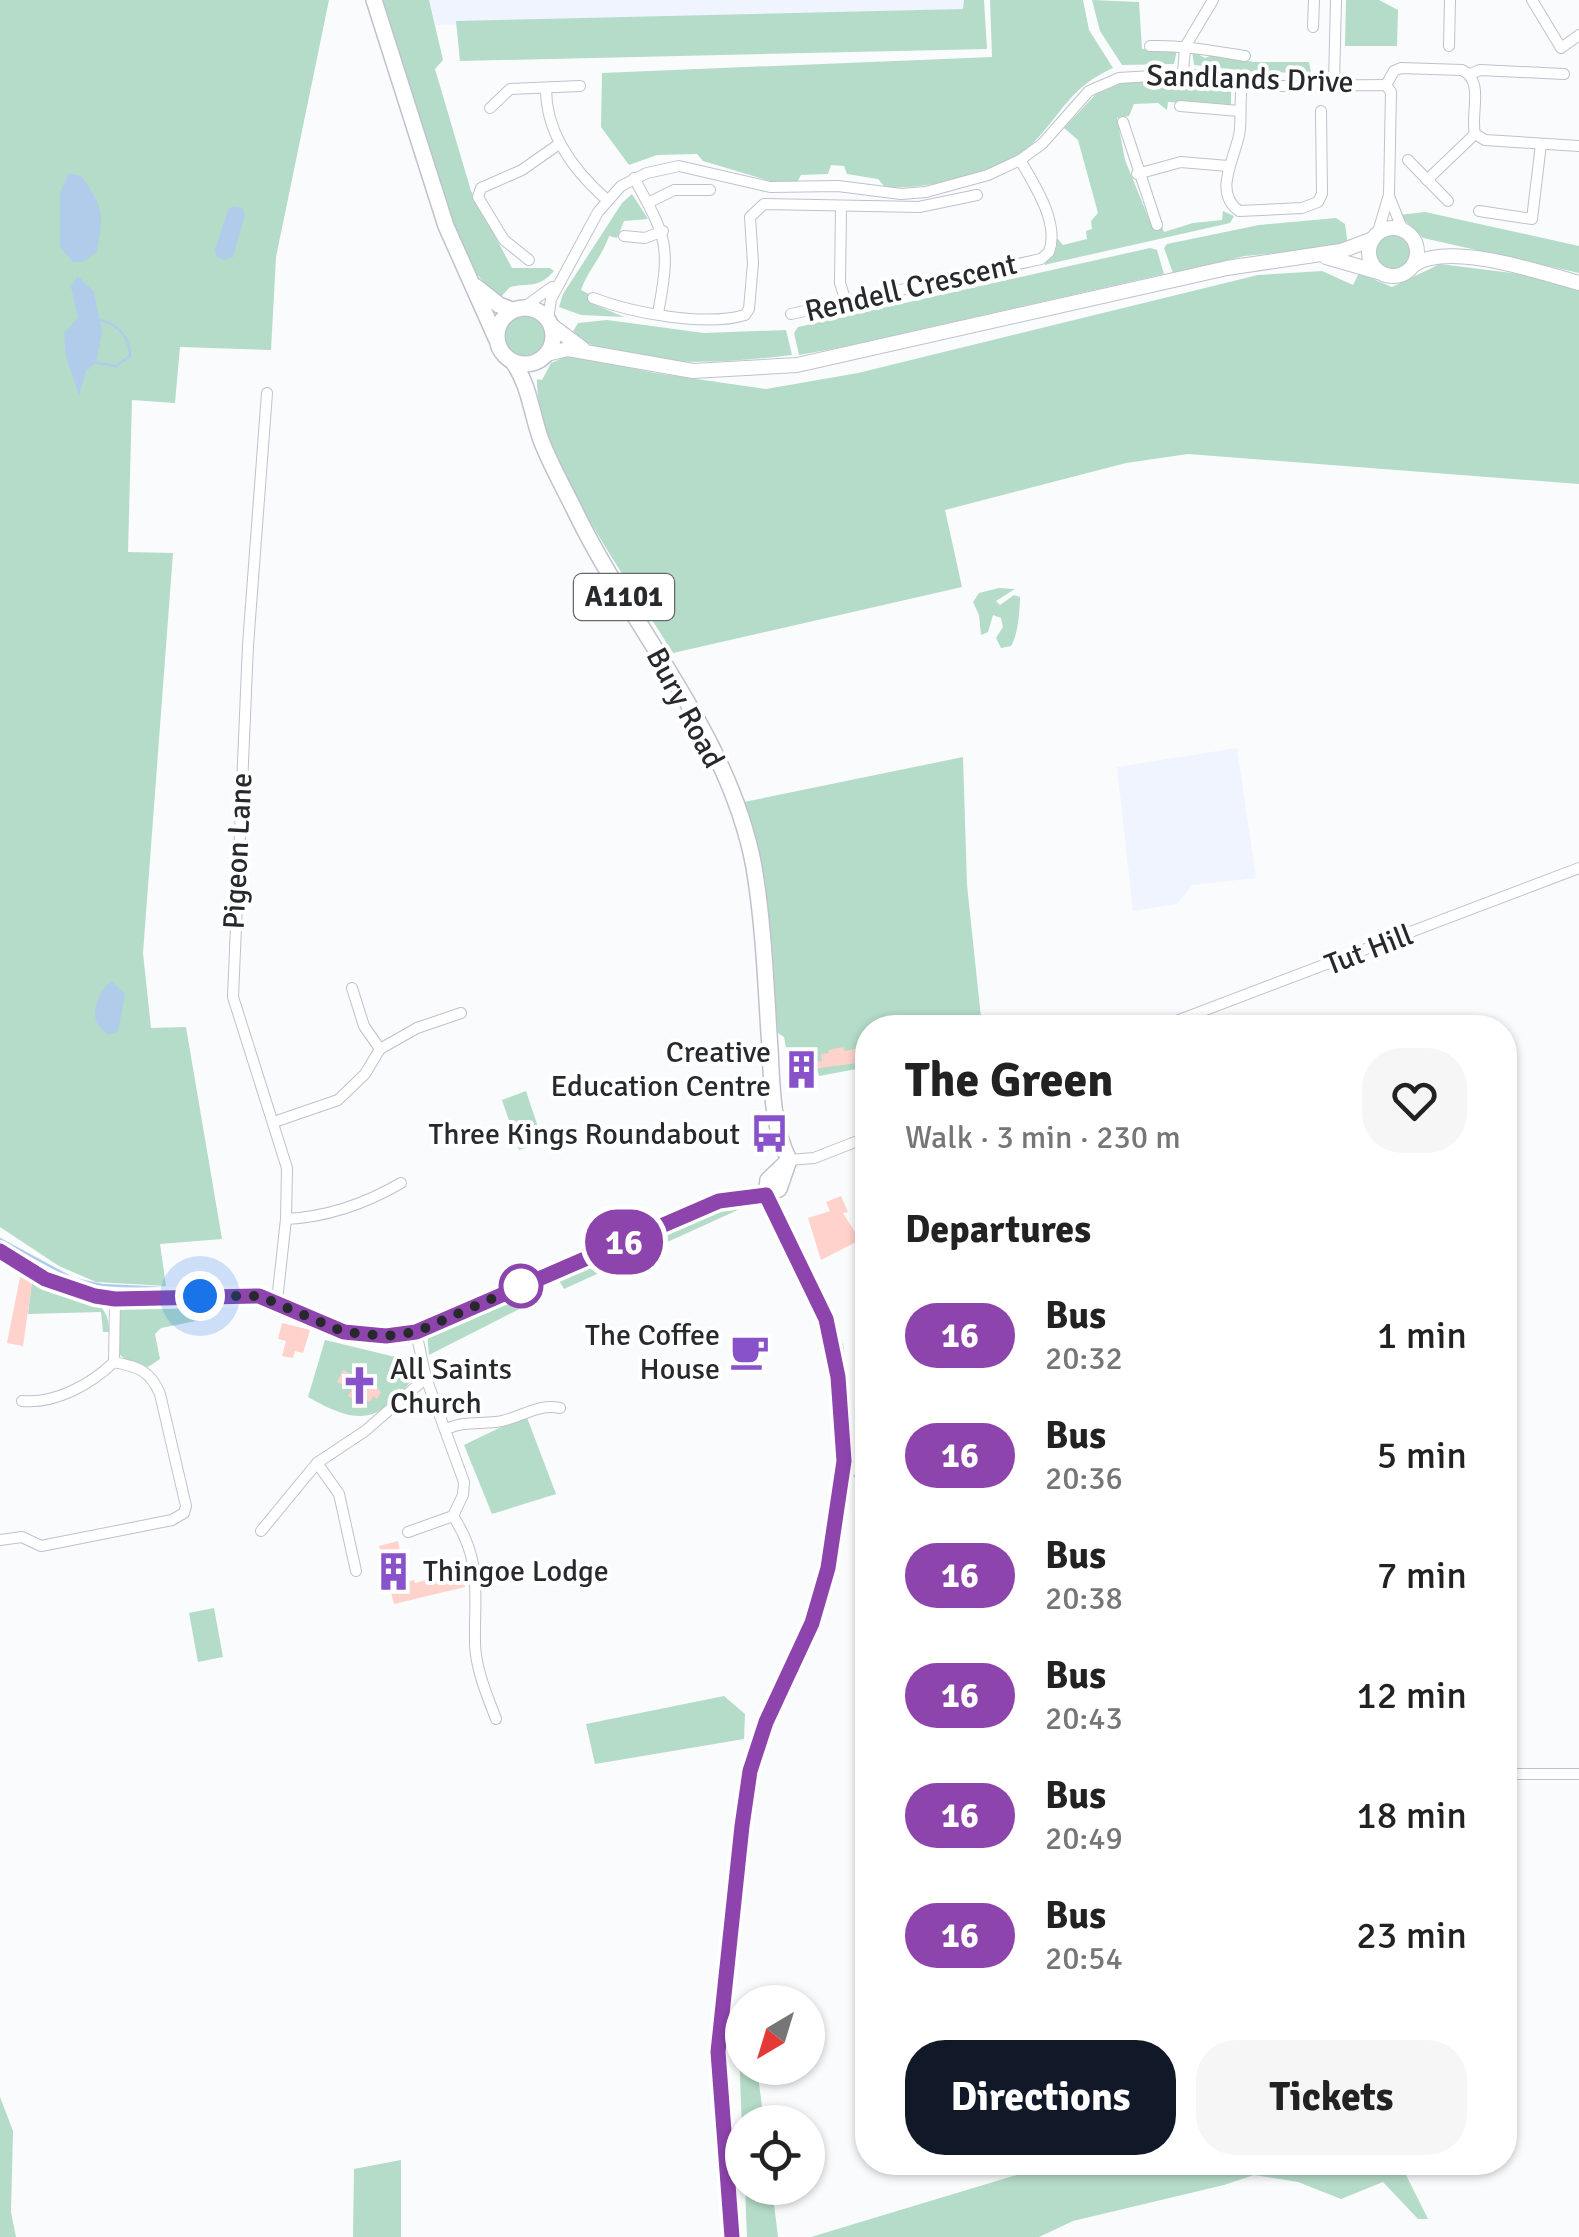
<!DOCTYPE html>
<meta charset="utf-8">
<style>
:root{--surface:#fff;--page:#f6f6f6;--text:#222;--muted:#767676;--accent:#111827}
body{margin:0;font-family:Signika,sans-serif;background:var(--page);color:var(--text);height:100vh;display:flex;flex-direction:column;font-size:38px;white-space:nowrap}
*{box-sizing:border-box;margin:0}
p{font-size:32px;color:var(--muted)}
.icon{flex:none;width:55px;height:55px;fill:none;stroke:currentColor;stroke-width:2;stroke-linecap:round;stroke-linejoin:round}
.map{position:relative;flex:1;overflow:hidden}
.side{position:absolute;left:855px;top:1015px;width:662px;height:1160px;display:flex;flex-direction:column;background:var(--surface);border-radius:40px;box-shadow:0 2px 8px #0004}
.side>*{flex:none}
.badge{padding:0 20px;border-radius:32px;font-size:35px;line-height:65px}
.needle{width:65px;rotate:218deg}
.fabs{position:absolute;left:725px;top:1985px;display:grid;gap:20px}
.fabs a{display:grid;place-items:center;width:100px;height:100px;border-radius:50%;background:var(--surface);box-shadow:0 2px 8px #0004;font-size:50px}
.you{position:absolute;width:50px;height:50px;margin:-25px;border:8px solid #fff;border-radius:50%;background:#1a73e8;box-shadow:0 0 0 15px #1a73e833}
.map>.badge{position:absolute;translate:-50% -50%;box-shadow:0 0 0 5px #fff}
h2{padding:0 50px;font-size:38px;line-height:90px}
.round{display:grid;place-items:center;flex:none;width:105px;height:105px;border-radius:40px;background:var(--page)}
.overview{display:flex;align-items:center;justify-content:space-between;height:170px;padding:0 50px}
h1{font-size:48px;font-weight:700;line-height:75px}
.action{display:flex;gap:20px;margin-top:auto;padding:20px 50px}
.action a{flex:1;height:115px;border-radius:40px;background:var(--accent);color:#fff;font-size:40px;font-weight:700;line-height:115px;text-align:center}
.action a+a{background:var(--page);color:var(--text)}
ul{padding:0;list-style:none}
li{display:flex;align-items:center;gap:30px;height:120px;padding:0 50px}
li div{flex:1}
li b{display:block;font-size:38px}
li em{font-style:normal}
li .badge{min-width:110px;font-weight:700;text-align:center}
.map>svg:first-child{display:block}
.built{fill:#eff4ff}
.green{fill:#b5dcc8}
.water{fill:#b1ccea}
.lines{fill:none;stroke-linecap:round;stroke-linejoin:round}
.stream{stroke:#b1ccea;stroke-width:2.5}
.building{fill:#ffd2cb}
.street-casing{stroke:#bec2cd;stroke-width:12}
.secondary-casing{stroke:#bec2cd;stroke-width:16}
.primary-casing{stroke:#bec2cd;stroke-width:18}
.street{stroke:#fff;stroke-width:10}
.secondary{stroke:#fff;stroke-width:14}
.primary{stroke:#fff;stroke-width:15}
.line-casing{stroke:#fff;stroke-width:22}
.line{stroke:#8e44ad;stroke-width:15}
.walk{stroke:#27292d;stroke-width:10;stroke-dasharray:0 18}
.stop-dot{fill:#fff;stroke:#8e44ad;stroke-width:5}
.labels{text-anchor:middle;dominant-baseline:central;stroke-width:8;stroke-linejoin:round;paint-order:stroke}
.shield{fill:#fff;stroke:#68696c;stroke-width:2.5}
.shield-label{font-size:28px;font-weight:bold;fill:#27292d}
.street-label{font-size:30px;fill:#27292d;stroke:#fff}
.poi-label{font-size:30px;fill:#27292d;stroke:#fff;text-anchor:end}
</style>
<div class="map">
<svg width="1579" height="2237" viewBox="0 0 1579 2237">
<rect width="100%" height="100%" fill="#fafbfd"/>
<g class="built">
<polygon points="429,0 964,0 964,9 436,25"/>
<polygon points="1237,748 1256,878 1192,885 1177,904 1133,911 1117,767"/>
</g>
<g class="green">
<polygon points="0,0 329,0 276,257 271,350 180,347 175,403 132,400 128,552 173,553 143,953 151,1028 186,1027 222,1239 160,1244 166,1286 96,1282 59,1266 0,1227"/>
<path d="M383,0H429L443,60L435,69L471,191L512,268H550L554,271C537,290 530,282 510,287L499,299L466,262Z"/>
<polygon points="964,0 984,0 987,49 460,61 456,21 963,9"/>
<path d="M990,0H1083L1089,30L1113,68C1069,88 1064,111 1034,142C1006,172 924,191 885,187L878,179L847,174L844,166L831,165L828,174L801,175L797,182H773L703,161L697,154L657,155L629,165L601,127L602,73L992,57Z"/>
<polygon points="1092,0 1139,2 1142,49 1177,50 1174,64 1122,65 1100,31"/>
<polygon points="1346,0 1379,0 1398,10 1397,46 1345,46"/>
<polygon points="1192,51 1205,58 1213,55 1254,62 1309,62 1311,73 1256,72 1194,65"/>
<polygon points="1127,81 1231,86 1231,106 1168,102 1167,110 1158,103 1134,104 1129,116 1117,118 1125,160 1153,229 1162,227 1164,232 1193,223 1222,220 1223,211 1234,216 1230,223 1044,265 1056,250 1057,238 1063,245 1087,239 1086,231 1092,229 1091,221 1098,213 1078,140 1064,128 1096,94"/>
<path d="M632,194L648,219L624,221L617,238L609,236C602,257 588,270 581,290L591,295L589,302L624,317L581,315L559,307L563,294L622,203Z"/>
<polygon points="1425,212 1579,246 1579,273 1423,238 1399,215"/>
<polygon points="1336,218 1345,224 1348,246 1245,256 1173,273 1164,248 1167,244 1259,225"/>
<circle cx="1393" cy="252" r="17"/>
<polygon points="1150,248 1157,250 1164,274 843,347 799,355 794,333 798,327"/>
<path d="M1440,264L1535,276L1579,291V484L1188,454L1126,463L945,510L962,587L673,653C631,584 535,455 537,379L542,380L551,363L563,358V354L655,373L766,389L858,373L1258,275L1322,271L1353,285L1359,273L1392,287Z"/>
<circle cx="525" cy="336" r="21"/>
<path d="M607,320L704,333L786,330L792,355C721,363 636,371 571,335L578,323Z"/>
<path d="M999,588L1015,589L996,601L1000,605L1014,595L1020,597C1020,609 1018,636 1011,646L1001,648L996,638L1003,627L1001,618L993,615L988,632L981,635L979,615L973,602L979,593Z"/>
<polygon points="963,757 967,885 982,1027 868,1028 867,1067 819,1076 814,1059 788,1059 784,1037 778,1033 765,881 744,802"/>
<polygon points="526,1091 543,1142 519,1150 502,1100"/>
<polygon points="729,1203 740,1209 564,1289 557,1277"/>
<path d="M32,1281L53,1291L56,1284C82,1295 110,1299 109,1332H103L101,1312L28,1314Z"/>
<polygon points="523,1291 529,1304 429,1355 427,1333"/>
<polygon points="208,1302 211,1318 161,1328 155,1334 160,1359 148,1367 127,1361 119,1354 116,1315 126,1304"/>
<path d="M325,1340L412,1361L420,1370C382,1418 367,1431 308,1397Z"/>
<polygon points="526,1415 556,1494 492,1514 464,1445"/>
<polygon points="214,1608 223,1657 198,1662 189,1613"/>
<polygon points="724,1696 745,1714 744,1739 595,1764 586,1724"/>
<polygon points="742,2019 742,2068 757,2068 764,2122 742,2122 742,2132 739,2047"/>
<polygon points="0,2097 13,2131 11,2212 16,2237 0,2237"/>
<polygon points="401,2160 401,2237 353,2237 354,2169"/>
<polygon points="1059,2162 1400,2163 1428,2219 1418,2219 1383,2182 1341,2199 1298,2182 1254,2175 1224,2185 1073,2221 1039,2237 811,2237"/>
<polygon points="745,2188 772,2188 778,2237 747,2237"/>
</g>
<g class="water">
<path d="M69,173L81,176C105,209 103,213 97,252L82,262H73L60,247V193Z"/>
<polygon points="234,206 242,208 245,215 233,257 224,260 217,257 215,250 228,210"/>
<polygon points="78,276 94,292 102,332 96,363 86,371 79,395 66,357 64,333 78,318 71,287"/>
<path d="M111,981L125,994L118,1031L110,1035C86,1023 94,997 111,981Z"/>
</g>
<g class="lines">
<g class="stream">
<path d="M97,363L116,366L130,356C130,336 117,324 98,319"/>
<polyline points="0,1239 74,1279 102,1285 163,1288"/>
</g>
</g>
<g class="building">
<polygon points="844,1047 844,1051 856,1049 857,1063 812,1069 810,1075 793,1078 791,1066 822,1061 821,1054 829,1053 828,1050"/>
<polygon points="841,1196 848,1212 843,1213 860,1240 821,1260 808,1218 830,1211 826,1202"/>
<polygon points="20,1277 32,1283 23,1346 7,1343"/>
<polygon points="282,1323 310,1330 303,1353 295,1351 293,1358 282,1356 286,1341 278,1339"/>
<polygon points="343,1370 352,1375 354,1370 375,1380 373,1384 381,1392 377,1399 373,1396 370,1402 364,1399 362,1403 348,1396 352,1389 337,1382"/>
<polygon points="398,1541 406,1582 414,1580 415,1583 460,1570 465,1587 394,1604 379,1546"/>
</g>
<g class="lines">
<defs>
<g id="street">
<polyline points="1532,0 1561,48 1579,35"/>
<polyline points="1313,27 1314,0"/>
<path d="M1150,46C1182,45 1214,51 1245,56"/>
<polyline points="1449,46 1450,0"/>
<polyline points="1183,74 1185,47 1213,0"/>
<polyline points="1470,74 1480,70 1564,74"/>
<path d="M1242,81C1240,97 1241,113 1240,129C1238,154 1211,191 1239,211L1302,208L1318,202L1322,194L1321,111"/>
<polyline points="1334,83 1336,0"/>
<path d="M1386,85L1394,71L1401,68L1462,70C1485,81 1470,113 1475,134L1485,140L1579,146"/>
<path d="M546,89C546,134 573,170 607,200"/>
<polyline points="1180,106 1239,111"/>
<polyline points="490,108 510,89 580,86"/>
<polyline points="1123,122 1157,225"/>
<polyline points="1408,160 1448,201"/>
<polyline points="1137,174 1181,162 1228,166"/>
<path d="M634,178C667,238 671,245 658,313"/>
<polyline points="1427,180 1475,134"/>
<polyline points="1389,196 1403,231"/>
<polyline points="648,203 674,190 710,190"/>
<polyline points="841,208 840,283 846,302"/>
<polyline points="1479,211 1532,219 1541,144"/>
<polyline points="624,236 645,238 663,231"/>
<polyline points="529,260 504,240 478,197 481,188 522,170 559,144"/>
<path d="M593,298C632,313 705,327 745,315L749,309L753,263L750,217L764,204L919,207L977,195"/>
<polyline points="523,308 552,287"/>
<path d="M791,314L1041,259L1049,252C1060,223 1034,184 1020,160"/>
<polyline points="548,319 551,299 598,212 621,186 647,173 679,166 770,187 838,186 901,194 926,192 988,175 1020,160 1042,144 1089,91 1119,78 1183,74 1279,86 1386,85 1391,92 1389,195 1377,235"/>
<polyline points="267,393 248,645 233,997 287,1168 286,1219 277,1301"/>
<polyline points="352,988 364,1026 380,1049"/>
<polyline points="1158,1028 1579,868"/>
<polyline points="274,1122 338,1100 365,1074 380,1049 417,1028 461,1013"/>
<polyline points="789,1160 814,1158 868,1137"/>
<path d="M286,1219C327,1217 365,1204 401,1183"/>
<polyline points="114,1362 115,1299"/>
<path d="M446,1429C465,1421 476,1424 495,1422C519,1420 535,1403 560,1408"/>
<polyline points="844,1461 868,1480"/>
<polyline points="317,1463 339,1494 356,1571"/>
<path d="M453,1516C483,1562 474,1593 475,1644C476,1670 487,1695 496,1719"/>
<polyline points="261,1531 317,1463 365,1431 426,1378"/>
<polyline points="408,1532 453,1516 463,1495 464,1482 426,1378 416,1332"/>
<path d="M0,1540L22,1537L41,1546L172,1520L184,1513L186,1506L160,1394C150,1370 138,1367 114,1362C90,1385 55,1404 22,1401"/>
<polyline points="1505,1774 1579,1774"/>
</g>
<g id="secondary">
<circle cx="1393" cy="252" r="24"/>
<polyline points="1326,257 1378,272"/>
<path d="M1413,265C1449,241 1539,272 1579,283"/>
<polyline points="551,325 582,348"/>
<polyline points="547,354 568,349 693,371 797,365 1227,268 1341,251 1373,239"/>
<polyline points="0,1251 45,1279 95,1295 115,1299 259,1296 344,1332 386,1337 416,1332 719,1201 766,1195"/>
</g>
<g id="primary">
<polyline points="374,0 446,226 496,338"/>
<polyline points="475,286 499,305 512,310"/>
<circle cx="525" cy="336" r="28"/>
<path d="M513,362C529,384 532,415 541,440C551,466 565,490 577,515C634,631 730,737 754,867C764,926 766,989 770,1049C772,1087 772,1126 789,1160L779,1189L766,1195"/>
<polyline points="731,2237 718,2052 742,1825 750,1771 765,1723 813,1623 828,1568 844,1461 835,1350 826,1319 766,1195 768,1180 789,1160"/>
</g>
</defs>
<use href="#street" class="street-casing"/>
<use href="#secondary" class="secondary-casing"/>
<use href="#primary" class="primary-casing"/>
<use href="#street" class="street"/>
<use href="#secondary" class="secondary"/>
<use href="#primary" class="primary"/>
</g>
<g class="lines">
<defs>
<polyline id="line" points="0,1251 45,1279 95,1296 115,1299 259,1296 344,1332 386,1336 416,1332 719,1201 766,1195 826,1319 838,1377 844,1461 828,1568 812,1623 766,1722 750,1771 742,1826 718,2052 732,2237"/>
</defs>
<use href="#line" class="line-casing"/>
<use href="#line" class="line"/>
<polyline class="walk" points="200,1296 259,1296 344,1332 386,1336 416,1332 521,1286"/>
</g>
<defs>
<symbol id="building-bare" viewBox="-9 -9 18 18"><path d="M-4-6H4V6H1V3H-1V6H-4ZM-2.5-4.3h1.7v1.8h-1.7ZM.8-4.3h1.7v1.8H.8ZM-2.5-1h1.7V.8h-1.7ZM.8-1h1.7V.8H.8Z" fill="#8752ca" stroke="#fff" stroke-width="2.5" paint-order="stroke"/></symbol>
<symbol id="bus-bare" viewBox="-9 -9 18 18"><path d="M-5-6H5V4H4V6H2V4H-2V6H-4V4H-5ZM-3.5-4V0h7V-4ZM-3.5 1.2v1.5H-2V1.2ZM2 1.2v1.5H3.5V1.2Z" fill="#8752ca" stroke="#fff" stroke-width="2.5" paint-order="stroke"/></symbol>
<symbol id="cafe-bare" viewBox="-9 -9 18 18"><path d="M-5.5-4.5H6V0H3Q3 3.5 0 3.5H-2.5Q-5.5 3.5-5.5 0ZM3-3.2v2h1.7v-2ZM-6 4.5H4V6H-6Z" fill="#8752ca" stroke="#fff" stroke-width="2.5" paint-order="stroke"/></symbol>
<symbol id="church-bare" viewBox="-9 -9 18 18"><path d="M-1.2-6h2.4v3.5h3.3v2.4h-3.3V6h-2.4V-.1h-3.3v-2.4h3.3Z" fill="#8752ca" stroke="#fff" stroke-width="2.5" paint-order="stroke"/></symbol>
</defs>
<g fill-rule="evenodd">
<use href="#building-bare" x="774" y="1042" width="55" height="55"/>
<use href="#bus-bare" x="742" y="1106" width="55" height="55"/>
<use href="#cafe-bare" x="722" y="1324" width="55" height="55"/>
<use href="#church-bare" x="332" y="1358" width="55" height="55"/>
<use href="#building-bare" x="366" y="1544" width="55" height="55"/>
</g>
<circle class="stop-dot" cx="521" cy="1286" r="20"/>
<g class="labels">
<rect class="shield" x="574" y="574" width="100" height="46" rx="8"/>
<g class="shield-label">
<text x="624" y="597">A1101</text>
</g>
<g class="street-label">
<text transform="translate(1250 79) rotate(2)">Sandlands Drive</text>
<text transform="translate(911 288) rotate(-13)">Rendell Crescent</text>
<text transform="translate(685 708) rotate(62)">Bury Road</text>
<text transform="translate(238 851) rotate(-87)">Pigeon Lane</text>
<text transform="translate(1369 950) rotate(-21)">Tut Hill</text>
</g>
<g class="poi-label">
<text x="771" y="1052">Creative<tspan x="771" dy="34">Education Centre</tspan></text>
<text x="740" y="1134">Three Kings Roundabout</text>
<text x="720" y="1335">The Coffee<tspan x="720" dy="34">House</tspan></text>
<text x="390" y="1369" text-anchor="start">All Saints<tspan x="390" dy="34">Church</tspan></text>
<text x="423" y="1571" text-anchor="start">Thingoe Lodge</text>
</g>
</g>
</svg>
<div class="fabs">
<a><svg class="needle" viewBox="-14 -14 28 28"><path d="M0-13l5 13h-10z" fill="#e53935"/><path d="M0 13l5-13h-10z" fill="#767676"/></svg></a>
<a><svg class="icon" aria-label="locate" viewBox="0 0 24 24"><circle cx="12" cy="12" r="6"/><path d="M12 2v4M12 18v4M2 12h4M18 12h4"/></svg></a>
</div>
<div class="you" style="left:200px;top:1296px"></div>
<b class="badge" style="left:624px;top:1242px;background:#8e44ad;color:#fff">16</b>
<section class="side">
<div class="overview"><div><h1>The Green</h1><p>Walk · 3 min · 230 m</p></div><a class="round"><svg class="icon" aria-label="heart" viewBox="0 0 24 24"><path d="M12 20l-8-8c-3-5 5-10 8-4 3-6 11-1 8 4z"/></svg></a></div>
<h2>Departures</h2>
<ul>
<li><span class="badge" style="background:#8e44ad;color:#fff">16</span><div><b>Bus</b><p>20:32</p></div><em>1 min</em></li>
<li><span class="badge" style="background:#8e44ad;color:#fff">16</span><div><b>Bus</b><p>20:36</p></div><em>5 min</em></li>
<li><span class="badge" style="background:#8e44ad;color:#fff">16</span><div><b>Bus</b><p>20:38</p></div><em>7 min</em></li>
<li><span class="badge" style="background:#8e44ad;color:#fff">16</span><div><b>Bus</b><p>20:43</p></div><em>12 min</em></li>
<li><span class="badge" style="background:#8e44ad;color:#fff">16</span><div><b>Bus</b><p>20:49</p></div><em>18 min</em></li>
<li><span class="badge" style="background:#8e44ad;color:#fff">16</span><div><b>Bus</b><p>20:54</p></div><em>23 min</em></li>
</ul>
<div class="action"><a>Directions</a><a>Tickets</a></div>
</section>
</div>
